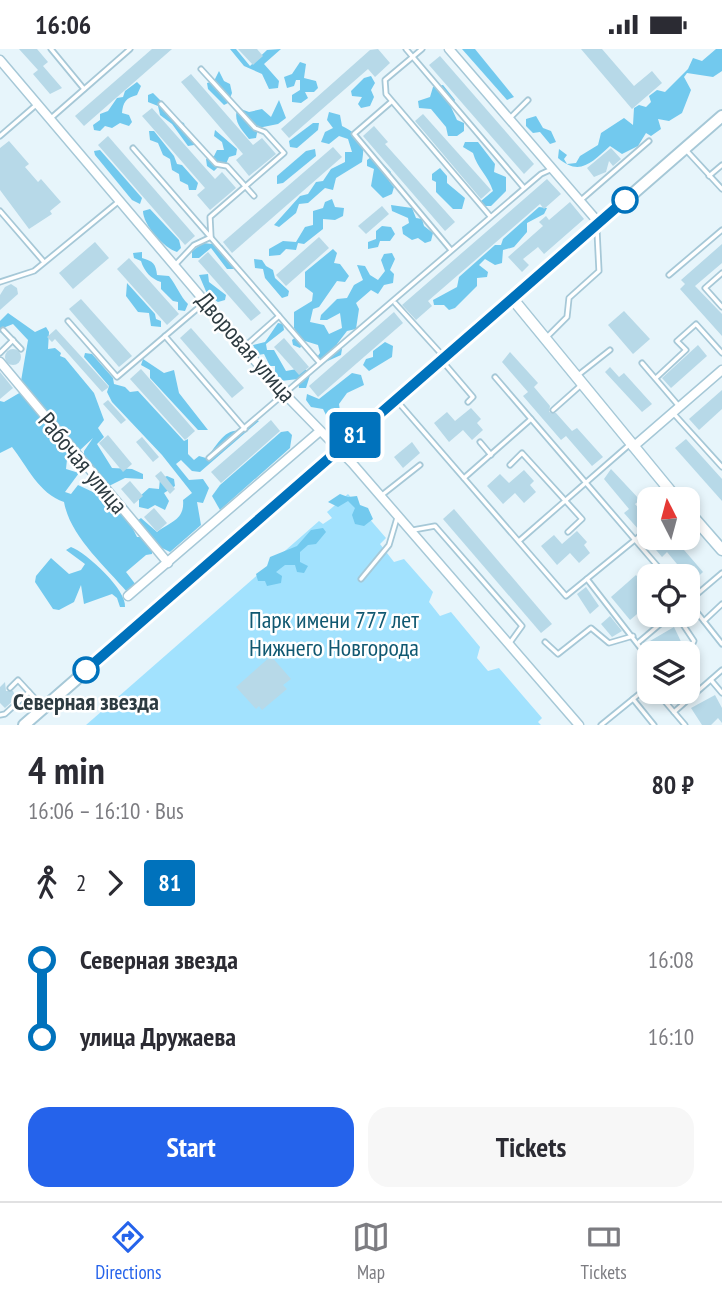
<!DOCTYPE html>
<meta charset="utf-8">
<style>
:root{--surface:#fff;--page:#f7f7f7;--text:#2b2b33;--muted:#7c7c81;--line:#e1e1e2;--accent:#2563eb}
body{margin:0;font-family:"PT Sans Narrow",sans-serif;background:var(--page);color:var(--text);height:100vh;display:flex;flex-direction:column;font-size:26px;white-space:nowrap}
*{box-sizing:border-box;margin:0}
p{font-size:23px;color:var(--muted)}
.icon{flex:none;width:38px;height:38px;fill:none;stroke:currentColor;stroke-width:2;stroke-linecap:round;stroke-linejoin:round}
.map{position:relative;height:676px;overflow:hidden}
.side{display:flex;flex-direction:column;background:var(--surface);flex:1}
.side>*{flex:none}
.badge{padding:0 14px;border-radius:5px;font-size:24px;line-height:46px}
.needle{width:46px;rotate:354deg}
.buttons{position:absolute;left:637px;top:438px;display:grid;gap:14px}
.buttons a{display:grid;place-items:center;width:63px;height:63px;border-radius:14px;background:var(--surface);box-shadow:0 4px 10px #0003;font-size:35px}
.map>.badge{position:absolute;translate:-50% -50%;box-shadow:0 0 0 4px #fff}
.legs{display:flex;align-items:center;gap:10px;height:77px;padding:0 28px;font-size:23px}
.legs p{margin-inline-start:auto}
.summary{display:flex;align-items:center;justify-content:space-between;height:119px;padding:0 28px}
h1{font-size:38px;font-weight:800;line-height:52px}
.cta{display:flex;gap:14px;margin-top:auto;padding:14px 28px}
.cta a{flex:1;height:80px;border-radius:21px;background:var(--accent);color:#fff;font-size:28px;font-weight:800;line-height:80px;text-align:center}
.cta a+a{background:var(--page);color:var(--text)}
ul{padding:0 28px;list-style:none}
li{display:flex;align-items:center;gap:24px;height:77px;font-size:26px}
li i{display:grid;place-items:center;width:10px;height:100%;margin:0 9px;background:currentColor}
li i::after{content:'';width:18px;height:18px;margin:-9px;border:5px solid;border-radius:50%;background:var(--surface)}
li p{margin-inline-start:auto}
li:first-child i{background:linear-gradient(#0000 50%,currentColor 0)}
li:last-child i{background:linear-gradient(currentColor 50%,#0000 0)}
.status{display:flex;justify-content:space-between;align-items:center;height:49px;padding:0 35px;background:var(--surface);direction:ltr}
.status svg{height:19px;fill:currentColor}
.tab-bar{display:flex;justify-content:space-around;align-items:center;height:98px;border-top:2px solid var(--line);background:var(--surface);font-size:19px;color:var(--muted)}
.tab-bar a{display:grid;justify-items:center;gap:4px}
.tab-bar .active{color:var(--accent)}
.map>svg:first-child{display:block}
.green{fill:#a2e2fe}
.forest{fill:#72c9ee}
.building{fill:#b7d9e8}
.lines{fill:none;stroke-linecap:round;stroke-linejoin:round}
.service-casing{stroke:#a6c8d7;stroke-width:7}
.minor-casing{stroke:#a6c8d7;stroke-width:11}
.tertiary-casing{stroke:#a6c8d7;stroke-width:13}
.secondary-casing{stroke:#a6c8d7;stroke-width:14}
.service{stroke:#fff;stroke-width:3.5}
.minor{stroke:#fff;stroke-width:8}
.tertiary{stroke:#fff;stroke-width:10}
.secondary{stroke:#fff;stroke-width:10}
.line-1-casing{stroke:#fff;stroke-width:16}
.line-1{stroke:#0072bc;stroke-width:10}
.stop-1-dot{fill:#fff;stroke:#0072bc;stroke-width:3.5}
.labels{text-anchor:middle;dominant-baseline:central;stroke-width:5;stroke-linejoin:round;paint-order:stroke}
.street-label{font-size:24px;fill:#2d3b41;stroke:#fff}
.park-label{font-size:24px;fill:#105871;stroke:#fff}
.stop-label{font-size:24px;font-weight:bold;fill:#2d3b41;stroke:#fff}
</style>
<div class="status"><b>16:06</b><svg viewBox="0 0 49 12"><path d="M0 12V9h3v3zM5 12V6h3v6zM10 12V3h3v9zM15 12V0h3v12zM26 1h20v11H26zM47 4h2v5h-2z"/></svg></div>
<div class="map">
<svg width="722" height="676" viewBox="0 0 722 676">
<rect width="100%" height="100%" fill="#e7f5fb"/>
<polygon class="green" points="348,445 386,489 380,495 394,513 404,510 433,543 429,553 440,567 451,563 480,598 477,609 488,622 499,619 542,669 538,673 541,676 86,676 319,472 323,475 332,469 327,463"/>
<g class="forest">
<polygon points="230,0 236,0 250,17 267,1 281,0 264,15 279,32 278,39 269,40 262,25 244,17"/>
<polygon points="462,0 475,0 514,48 507,51"/>
<path d="M716,0H722V22L713,28L687,24L684,28L691,41L682,64L669,72L658,70L661,80L651,87L646,84L638,97L622,105L610,97C592,113 580,128 558,109L559,100L567,106L564,110L567,115L576,114L580,107L598,96L601,84L624,69L633,76L634,59L639,56L646,58L651,53L649,47L657,41L665,43L688,20L693,9L702,12Z"/>
<polygon points="300,13 306,15 304,29 316,32 318,39 314,43 305,43 308,49 301,54 292,53 292,46 300,41 300,31 296,31 294,37 287,39 284,28 292,25"/>
<polygon points="219,22 224,32 230,35 232,44 228,54 224,56 208,40 207,34 214,32"/>
<polygon points="371,27 375,34 371,41 374,48 370,57 361,59 358,55 362,48 352,47 351,42 364,29"/>
<path d="M137,33L141,37L137,46C126,49 123,53 122,64L129,66L132,73L129,77L120,74L112,79L105,77L100,82L94,81L93,76L100,71V65L108,62L117,49L123,48L125,42Z"/>
<polygon points="443,36 455,51 451,58 457,71 464,74 464,82 457,87 448,87 446,78 431,60 419,59 418,52 430,48 433,38"/>
<polygon points="153,44 171,62 171,69 184,74 187,86 195,89 194,96 188,97 172,75 160,66 158,57 148,53 148,46"/>
<path d="M279,51L286,69L278,75L258,79L256,89L249,90C242,81 232,71 238,59L249,63L262,60L271,68Z"/>
<path d="M329,63L340,66L342,77C361,87 366,91 362,113L336,129L333,141L325,139L308,154L299,155L296,164L279,178L274,176L300,147L308,145L316,133L323,132L331,120L345,113V103H352L348,90L339,87L329,95L321,93L325,83L333,79L327,71Z"/>
<polygon points="536,67 543,79 551,82 556,93 550,95 540,83 533,84 526,77 526,70"/>
<polygon points="313,74 319,74 318,81 297,99 290,98 289,92"/>
<polygon points="215,81 237,100 236,106 229,108 226,115 221,115 214,122 207,117 206,110 214,107 217,101 224,101 222,93 214,87"/>
<polygon points="149,82 154,82 174,107 177,115 182,116 198,134 196,141 189,141 188,136 180,132 179,125 172,121 170,110 163,106 158,94 150,91"/>
<path d="M465,93H478L495,115L494,123L506,128V142L491,157H482L481,152L493,142C488,126 477,119 473,104L463,98Z"/>
<polygon points="315,100 316,107 283,134 277,135 277,127 306,102"/>
<polygon points="100,101 142,149 140,155 132,151 95,106 94,102"/>
<polygon points="374,106 391,123 389,132 394,138 392,145 383,149 371,137 374,120 367,117 367,111"/>
<polygon points="440,119 447,127 447,134 465,149 462,160 453,160 436,143 436,133 432,131 432,125"/>
<polygon points="332,150 335,158 344,159 343,167 335,171 323,170 323,180 304,195 298,194 296,201 286,200 280,206 269,207 269,200 283,192 296,193 305,178 313,176 313,162 323,159 325,153"/>
<polygon points="391,156 412,159 416,169 422,170 424,177 433,184 431,192 425,194 418,189 412,191 403,185 402,178 409,174 408,169 392,162"/>
<polygon points="539,158 547,159 544,165 527,174 527,183 514,198 503,201 502,214 495,216 485,210 479,216 488,223 487,228 477,229 477,237 455,259 449,261 444,256 434,256 433,251 457,238 459,228 495,196 501,196 503,190"/>
<path d="M150,160L179,191L181,199L177,203C164,199 143,176 143,162Z"/>
<polygon points="382,177 391,178 395,185 390,192 380,192 378,198 368,200 368,193 376,190 376,182"/>
<polygon points="203,194 222,196 236,213 234,220 227,220 211,199 199,209 192,209 192,202"/>
<polygon points="333,200 337,204 334,214 340,215 349,227 345,233 337,232 319,258 313,260 310,273 324,276 329,285 342,279 340,264 327,271 320,271 321,266 337,250 347,249 354,236 363,231 357,216 365,217 370,226 378,231 385,222 381,211 384,205 392,204 395,210 390,221 394,225 393,234 384,236 378,245 371,241 356,254 359,260 356,280 347,282 337,295 342,300 341,306 321,315 315,311 320,304 318,296 305,292 300,299 293,296 292,291 298,286 294,279 294,263 312,252 313,244 305,238 305,223"/>
<path d="M142,203V209C153,212 156,215 157,226L169,227C177,237 180,247 188,255L185,262L178,261V253L173,252L161,240V233C151,230 144,222 141,212L134,209L133,204Z"/>
<polygon points="254,210 262,211 266,217 273,221 275,229 289,242 288,247 282,249 265,229 263,220 255,219"/>
<polygon points="208,225 209,233 226,246 225,251 218,253 208,247 199,226"/>
<polygon points="127,234 155,265 156,270 161,272 161,278 151,277 149,264 138,263 126,247"/>
<polygon points="8,264 35,283 46,278 49,283 48,300 55,299 61,304 60,307 65,309 94,344 104,371 98,379 104,388 97,395 112,419 132,420 143,425 143,430 125,429 107,438 84,410 84,402 93,389 78,403 21,332 28,291 13,275 3,279 0,284 0,272"/>
<polygon points="278,274 283,275 284,281 266,295 267,301 274,301 286,322 302,319 311,323 306,339 299,339 298,330 281,332 275,324 275,317 270,317 264,305 258,306 253,296 265,293"/>
<polygon points="385,293 393,297 392,308 369,322 363,316 366,310 373,308 373,302"/>
<path d="M85,304L92,305L113,329L114,335L125,338L130,343L138,342L184,392L188,390V405L194,411L199,407L206,409C218,396 224,378 243,382L246,374L252,370L259,372L200,423L192,422L181,411L176,415L189,431L203,430L209,439L203,454L197,453L201,476L170,503L158,497L137,472L141,469L157,483C170,473 185,471 183,451L192,444L162,406L112,353L107,343L109,337L84,308Z"/>
<polygon points="143,310 164,324 174,321 179,344 208,381 198,381 150,329 150,321 141,316"/>
<polygon points="352,324 361,326 364,336 347,344 339,355 340,362 326,366 323,360 311,358 306,351 307,345 319,350"/>
<path d="M21,343L68,401L66,420L79,424L65,443L71,445L78,436L95,444H104L129,472L137,488H141L152,501V505L146,506L126,523L136,536L132,543H127C105,517 70,487 64,453C39,445 27,417 12,398L0,404V352L4,353Z"/>
<polygon points="288,382 292,386 290,399 220,461 212,447 220,436 281,383"/>
<polygon points="167,427 174,430 175,437 164,444 169,452 165,461 155,456 148,460 139,458 139,448 149,439 159,440 160,430"/>
<polygon points="340,445 348,448 357,447 360,456 368,459 373,470 364,477 355,475 352,466 355,459 348,452 338,458 328,453"/>
<polygon points="323,479 326,483 316,495 308,496 300,503 300,513 308,517 304,524 297,523 295,516 285,516 276,523 282,527 281,534 267,537 265,532 258,532 256,525 267,517 270,508 297,497 311,481"/>
<path d="M71,498C87,504 127,541 125,558H120L117,549L112,545L84,555L81,536L74,553L59,561L53,560L35,533L36,527L51,509L69,525L81,521L85,515L66,501Z"/>
</g>
<g class="building">
<polygon points="19,0 37,0 48,13 43,17 62,39 50,45 33,25 38,21"/>
<polygon points="152,0 172,0 84,77 75,67"/>
<polygon points="238,0 257,0 263,7 253,16"/>
<polygon points="378,0 390,14 375,28 368,20 289,89 281,80 370,1"/>
<polygon points="581,0 602,0 634,37 652,22 662,34 632,60"/>
<polygon points="440,7 534,115 524,125 429,16"/>
<polygon points="191,25 253,96 262,89 276,105 249,127 236,111 243,105 181,33"/>
<polygon points="152,59 215,130 222,123 236,139 210,161 197,146 205,139 142,67"/>
<polygon points="423,65 491,141 481,150 415,72"/>
<polygon points="374,77 388,93 385,95 455,173 445,182 363,87"/>
<polygon points="108,87 195,187 185,196 98,96"/>
<polygon points="9,92 29,115 25,118 38,133 41,130 61,153 50,162 52,165 29,180 0,141 0,99"/>
<polygon points="333,98 342,108 232,204 223,193"/>
<polygon points="611,99 621,110 613,117 609,112 606,123 594,128 587,119"/>
<polygon points="547,130 561,145 544,160 540,155 428,252 432,257 416,271 402,256"/>
<polygon points="570,153 584,170 544,205 538,198 523,210 529,216 522,223 508,208 543,177 539,173 546,167 549,171"/>
<polygon points="382,157 389,165 366,185 358,177"/>
<polygon points="319,188 329,199 286,237 276,226"/>
<polygon points="95,193 109,209 73,240 59,224"/>
<polygon points="722,195 722,214 695,237 722,265 722,287 680,240 685,235 681,231"/>
<polygon points="208,203 261,264 251,272 198,212"/>
<polygon points="129,209 179,265 167,276 117,220"/>
<polygon points="11,235 17,239 18,245 0,261 0,246 5,238"/>
<polygon points="81,250 132,307 119,318 69,260"/>
<polygon points="624,262 650,290 633,305 608,276"/>
<polygon points="394,263 403,274 318,348 309,337"/>
<polygon points="191,279 244,339 232,349 180,289"/>
<polygon points="56,280 109,338 102,343 55,290 52,293 47,288"/>
<polygon points="284,289 309,318 299,326 274,298"/>
<polygon points="698,296 707,307 671,339 662,329"/>
<circle cx="13" cy="308" r="8"/>
<polygon points="510,303 538,334 534,338 550,357 549,363 556,364 572,382 577,379 603,408 592,417 566,387 561,391 523,347 528,343 502,313"/>
<polygon points="610,318 619,328 624,324 652,355 642,363 605,323"/>
<polygon points="141,320 195,382 185,391 130,330"/>
<polygon points="0,323 13,339 0,350"/>
<polygon points="722,341 722,360 699,381 689,370"/>
<polygon points="108,351 126,371 121,375 103,355"/>
<polygon points="471,359 481,370 477,374 483,381 472,391 463,381 449,393 434,374 447,363 455,372"/>
<polygon points="271,371 280,382 221,434 211,423"/>
<polygon points="108,386 132,415 123,423 99,394"/>
<polygon points="142,388 159,408 153,413 136,393"/>
<polygon points="686,390 722,430 722,452 675,399"/>
<polygon points="412,393 420,404 403,419 394,408"/>
<polygon points="611,420 640,451 635,455 649,472 649,488 663,488 672,499 678,494 703,523 692,533 667,503 662,508 645,488 645,482 639,481 624,464 629,460 604,430"/>
<polygon points="524,421 534,432 530,436 536,443 524,454 515,444 503,455 487,437 500,425 509,434"/>
<polygon points="161,422 175,440 170,445 155,427"/>
<polygon points="130,432 143,447 134,455 121,440"/>
<polygon points="154,459 167,474 157,483 144,468"/>
<polygon points="454,460 552,575 541,584 443,470"/>
<polygon points="577,482 587,493 584,496 590,504 579,514 570,504 557,516 541,497 554,486 562,495"/>
<polygon points="636,526 649,542 649,555 630,571 611,548"/>
<polygon points="586,538 599,557 590,565 577,545"/>
<polygon points="610,567 622,582 612,588 601,575"/>
<polygon points="674,578 685,601 681,604 676,601 657,604 650,592"/>
<polygon points="271,607 291,630 283,636 287,640 262,661 259,657 256,660 236,638"/>
<polygon points="5,633 6,642 13,642 16,649 5,659 0,654 0,638"/>
<polygon points="715,646 722,659 722,674 718,669 711,676 702,676 691,659"/>
</g>
<g class="lines">
<defs>
<g id="service">
<polyline points="51,0 84,40"/>
<polyline points="406,0 524,139"/>
<polyline points="422,0 385,31 386,45 490,167"/>
<polyline points="391,53 354,85 451,201"/>
<polyline points="161,55 216,115 227,117 254,147"/>
<polyline points="511,68 528,51"/>
<polyline points="50,70 130,0"/>
<polyline points="0,87 36,56"/>
<polyline points="133,99 319,313"/>
<polyline points="686,101 722,140"/>
<polyline points="709,127 722,116"/>
<polyline points="581,151 649,92"/>
<polyline points="0,162 44,213"/>
<polyline points="176,215 194,196 211,188 210,168 284,104 265,83 255,79 201,20"/>
<polyline points="722,224 705,239 722,258"/>
<polyline points="669,226 722,181"/>
<polyline points="0,233 34,222 118,153"/>
<polyline points="395,254 444,308"/>
<polyline points="68,272 117,328 204,254"/>
<polyline points="3,281 21,300"/>
<polyline points="165,287 245,380"/>
<polyline points="546,289 567,268 569,249 599,222 597,182"/>
<polyline points="244,298 279,267"/>
<polyline points="0,304 13,291"/>
<polyline points="444,314 473,348 468,353"/>
<polyline points="642,314 678,356"/>
<polyline points="577,327 610,301"/>
<polyline points="495,328 666,527"/>
<polyline points="656,329 686,301 677,292 696,275 722,304"/>
<polyline points="398,353 566,547 642,485"/>
<polyline points="553,361 580,337"/>
<polyline points="674,365 722,418"/>
<polyline points="480,393 491,406"/>
<polyline points="209,409 541,125 552,120"/>
<polyline points="510,416 522,404 582,470 568,483"/>
<polyline points="464,429 531,370"/>
<polyline points="382,446 420,416"/>
<polyline points="413,481 435,477 522,577 509,595"/>
<polyline points="519,492 629,396"/>
<polyline points="361,530 389,496 397,469"/>
<polyline points="587,530 649,610"/>
<polyline points="688,552 722,595"/>
<polyline points="689,552 722,524"/>
<polyline points="676,565 694,592 688,604"/>
<polyline points="704,572 722,555"/>
<polyline points="545,593 558,605 591,579 609,594 633,587"/>
<polyline points="639,593 672,565"/>
<polyline points="711,631 722,644"/>
<polyline points="10,639 18,631 42,657"/>
<polyline points="656,642 685,676"/>
<polyline points="633,650 654,676"/>
<polyline points="674,663 722,621"/>
<polyline points="0,666 5,665 29,643"/>
<polyline points="601,676 649,637"/>
</g>
<g id="minor">
<polyline points="449,0 599,174"/>
<polyline points="0,11 274,334 352,414 579,676"/>
<polyline points="0,313 168,514"/>
<polyline points="633,398 722,321"/>
<polyline points="128,547 320,382"/>
</g>
<g id="tertiary">
<polyline points="512,249 677,450"/>
<polyline points="688,462 722,501"/>
</g>
<polyline id="secondary" points="24,676 722,67"/>
</defs>
<use href="#service" class="service-casing"/>
<use href="#minor" class="minor-casing"/>
<use href="#tertiary" class="tertiary-casing"/>
<use href="#secondary" class="secondary-casing"/>
<use href="#service" class="service"/>
<use href="#minor" class="minor"/>
<use href="#tertiary" class="tertiary"/>
<use href="#secondary" class="secondary"/>
</g>
<g class="lines">
<defs>
<polyline id="line-1" points="86,621 625,151"/>
</defs>
<use href="#line-1" class="line-1-casing"/>
<use href="#line-1" class="line-1"/>
</g>
<g class="stop-1-dot">
<circle cx="625" cy="151" r="12"/>
<circle cx="86" cy="621" r="12"/>
</g>
<g class="labels">
<g class="street-label">
<text transform="translate(246 298) rotate(49)">Дворовая улица</text>
<text transform="translate(83 414) rotate(50)">Рабочая улица</text>
</g>
<g class="park-label">
<text x="334" y="570">Парк имени 777 лет<tspan x="334" dy="28">Нижнего Новгорода</tspan></text>
</g>
<g class="stop-label">
<text x="86" y="652">Северная звезда</text>
</g>
</g>
</svg>
<div class="buttons">
<a><svg class="needle" viewBox="-14 -14 28 28"><path d="M0-13l5 13h-10z" fill="#e53935"/><path d="M0 13l5-13h-10z" fill="#7c7c81"/></svg></a>
<a><svg class="icon" aria-label="locate" viewBox="0 0 24 24"><circle cx="12" cy="12" r="6"/><path d="M12 2v4M12 18v4M2 12h4M18 12h4"/></svg></a>
<a><svg class="icon" aria-label="layers" viewBox="0 0 24 24"><path d="M12 4l9 5-9 5-9-5zM3 14l9 5 9-5"/></svg></a>
</div>
<b class="badge" style="left:355px;top:386px;background:#0072bc;color:#fff">81</b>
</div>
<section class="side">
<div class="summary"><div><h1>4 min</h1><p>16:06 – 16:10 · Bus</p></div><b>80 ₽</b></div>
<div class="legs"><svg class="icon" aria-label="walk" viewBox="0 0 24 24"><circle cx="13" cy="4" r="2"/><path d="M13 8l-2 6 4 7M11 14l-3 7M7 12l3-4h3l4 4"/></svg>2<svg class="icon" aria-label="forward" viewBox="0 0 24 24"><path d="M9 5l7 7-7 7"/></svg><b class="badge" style="background:#0072bc;color:#fff">81</b></div>
<ul>
<li><i style="color:#0072bc"></i><b>Северная звезда</b><p>16:08</p></li>
<li><i style="color:#0072bc"></i><b>улица Дружаева</b><p>16:10</p></li>
</ul>
<div class="cta"><a>Start</a><a>Tickets</a></div>
</section>
<nav class="tab-bar">
<a class="active"><svg class="icon" aria-label="directions" viewBox="0 0 24 24"><path d="M12 3l9 9-9 9-9-9zM9 14v-3h6M13 9l2 2-2 2"/></svg>Directions</a>
<a><svg class="icon" aria-label="map" viewBox="0 0 24 24"><path d="M3 6l6-2 6 2 6-2v14l-6 2-6-2-6 2zM9 4v14M15 6v14"/></svg>Map</a>
<a><svg class="icon" aria-label="tickets" viewBox="0 0 24 24"><path d="M3 7h18v10H3zM15 7v10"/></svg>Tickets</a>
</nav>
